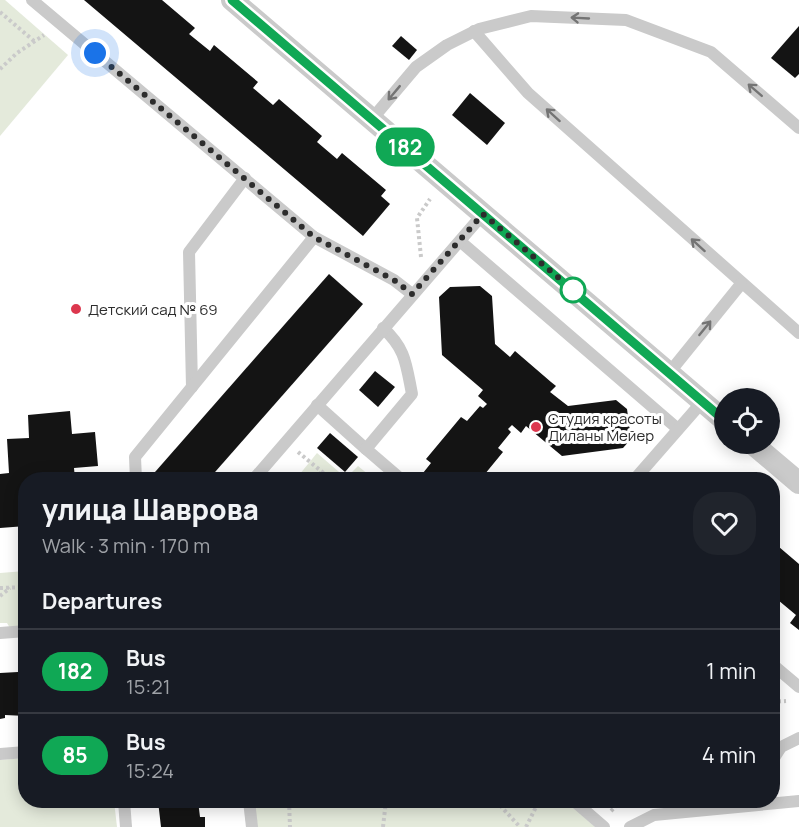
<!DOCTYPE html>
<meta charset="utf-8">
<style>
:root{--surface:#171b24;--page:#20242c;--text:#f1f3f6;--muted:#9ea1a6;--line:#363941}
body{margin:0;font-family:Manrope,sans-serif;background:var(--page);color:var(--text);height:100vh;display:flex;flex-direction:column;font-size:22px;white-space:nowrap}
*{box-sizing:border-box;margin:0}
p{font-size:20px;color:var(--muted)}
.icon{flex:none;width:33px;height:33px;fill:none;stroke:currentColor;stroke-width:2;stroke-linecap:round;stroke-linejoin:round}
.map{position:relative;flex:1;overflow:hidden}
.panel{position:absolute;left:18px;top:472px;width:762px;height:336px;display:flex;flex-direction:column;background:var(--surface);border-radius:24px;box-shadow:0 3px 15px #0003}
.panel>*{flex:none}
.badge{padding:0 12px;border-radius:20px;font-size:21px;line-height:39px}
.tools{position:absolute;left:714px;top:388px;display:grid;gap:12px}
.tools a{display:grid;place-items:center;width:66px;height:66px;border-radius:50%;background:var(--surface);box-shadow:0 3px 15px #0003;font-size:30px}
.you{position:absolute;width:30px;height:30px;margin:-15px;border:4px solid #fff;border-radius:50%;background:#1a73e8;box-shadow:0 0 0 9px #1a73e833}
.map>.badge{position:absolute;translate:-50% -50%;box-shadow:0 0 0 3px #fff}
h2{padding:0 24px;font-size:22px;line-height:54px}
.round{display:grid;place-items:center;flex:none;width:63px;height:63px;border-radius:24px;background:var(--page)}
.overview{display:flex;align-items:center;justify-content:space-between;height:102px;padding:0 24px}
h1{font-size:28px;font-weight:800;line-height:45px}
ul{padding:0;list-style:none}
li{display:flex;align-items:center;gap:18px;height:84px;padding:0 24px;border-top:2px solid var(--line)}
li div{flex:1}
li b{display:block;font-size:22px}
li em{font-style:normal}
li .badge{min-width:66px;font-weight:700;text-align:center}
.map>svg:first-child{display:block}
.green{fill:#e4eadb}
.building{fill:#141414}
.lines{fill:none;stroke-linecap:round;stroke-linejoin:round}
.path{stroke:#cacaca;stroke-width:4;stroke-dasharray:3 3;stroke-linecap:butt}
.service{stroke:#cacaca;stroke-width:12}
.minor{stroke:#cacaca;stroke-width:22}
.oneway{stroke:#747474}
.line-casing{stroke:#fff;stroke-width:14}
.line{stroke:#10a855;stroke-width:9}
.walk{stroke:#2d2d2d;stroke-width:6;stroke-dasharray:0 10.8}
.stop-dot{fill:#fff;stroke:#10a855;stroke-width:3}
.poi-dot{fill:#dc374e;stroke:#fff;stroke-width:2}
.labels{text-anchor:middle;dominant-baseline:central;stroke-width:6;stroke-linejoin:round;paint-order:stroke}
.poi-label{font-size:15px;fill:#2d2d2d;stroke:#fff;text-anchor:start}
</style>
<div class="map">
<svg width="799" height="827" viewBox="0 0 799 827">
<rect width="100%" height="100%" fill="#fff"/>
<g class="green">
<polygon points="0,0 5,0 68,55 0,136"/>
<polygon points="317,453 346,478 358,466 375,480 295,480"/>
<polygon points="25,571 25,626 10,628 7,623 0,623 0,573"/>
<polygon points="25,758 26,801 114,801 117,827 0,827 0,760"/>
<polygon points="254,801 566,801 595,827 256,827"/>
</g>
<g class="building">
<polygon points="84,0 162,0 195,28 189,34 210,51 214,45 258,82 253,88 273,105 279,99 322,136 317,142 337,159 342,153 386,190 381,196 390,204 363,236"/>
<polygon points="799,26 799,74 795,78 771,58"/>
<polygon points="401,36 417,50 409,60 392,46"/>
<polygon points="470,93 505,123 487,145 452,115"/>
<polygon points="329,274 363,304 208,480 148,480"/>
<polygon points="480,286 492,296 495,344 510,357 515,351 551,382 556,386 550,392 568,406 616,400 627,409 631,439 623,448 562,456 526,426 521,433 512,425 508,429 511,432 498,448 503,452 480,480 421,480 419,478 431,463 426,459 461,417 467,421 480,406 483,408 487,404 478,396 483,390 442,355 439,297 450,287"/>
<polygon points="375,371 395,387 378,407 359,390"/>
<polygon points="70,411 72,434 95,432 98,466 74,468 75,479 26,480 26,526 0,528 0,474 9,473 7,439 29,438 28,415"/>
<polygon points="330,433 358,457 345,472 317,448"/>
<polygon points="772,541 799,564 799,630 790,623 796,615 772,595"/>
<polygon points="18,672 18,677 26,677 26,716 5,715 5,718 0,719 0,673"/>
<polygon points="158,801 198,801 200,817 205,817 205,827 161,827"/>
</g>
<g class="lines">
<g class="path">
<polyline points="0,12 34,41"/>
<polyline points="0,69 17,53 44,35"/>
<polyline points="421,257 417,218 430,199"/>
<polyline points="298,452 332,480"/>
<polyline points="318,480 321,472"/>
<polyline points="0,588 26,587"/>
<polyline points="0,596 10,588"/>
<polyline points="772,702 786,701"/>
<polyline points="289,801 290,827"/>
<polyline points="496,801 520,827"/>
<polyline points="611,811 621,801"/>
<polyline points="383,827 386,801"/>
<polyline points="526,827 539,801"/>
</g>
<g class="service">
<polyline points="32,0 314,237 394,280 412,294"/>
<polyline points="474,31 528,93 799,333"/>
<polyline points="372,119 416,67 447,45 479,29 531,16 626,20 711,52 799,128"/>
<polyline points="461,242 678,429"/>
<polyline points="669,373 741,284"/>
<polyline points="192,387 189,252 245,178"/>
<path d="M317,405L366,449L412,394C406,364 406,349 383,328"/>
<polyline points="366,449 402,480"/>
<polyline points="136,480 135,457 314,237"/>
<polyline points="253,480 483,214"/>
<polyline points="543,480 544,479"/>
<polyline points="634,480 703,401"/>
<polyline points="0,633 26,631"/>
<polyline points="772,664 799,687"/>
<polyline points="0,754 26,752"/>
<polyline points="772,761 781,747 799,738"/>
<polyline points="124,801 126,827"/>
<polyline points="249,801 252,827"/>
<polyline points="574,801 604,827"/>
<polyline points="630,827 654,815 799,801"/>
</g>
<g class="minor">
<polyline points="232,0 724,420"/>
<polyline points="753,444 799,483"/>
</g>
</g>
<defs><path id="oneway-shaft" d="M-6 0H5M1.5-3L5.5 0L1.5 3" fill="none" stroke-width="1.6" stroke-linecap="round" stroke-linejoin="round" transform="scale(1.5)"/></defs>
<g class="oneway">
<use href="#oneway-shaft" transform="translate(580 18) rotate(-177)"/>
<use href="#oneway-shaft" transform="translate(755 90) rotate(-139)"/>
<use href="#oneway-shaft" transform="translate(394 93) rotate(130)"/>
<use href="#oneway-shaft" transform="translate(553 115) rotate(-138)"/>
<use href="#oneway-shaft" transform="translate(698 245) rotate(-138)"/>
<use href="#oneway-shaft" transform="translate(705 328) rotate(-51)"/>
</g>
<g class="lines">
<defs>
<polyline id="line" points="232,0 724,420"/>
</defs>
<use href="#line" class="line-casing"/>
<use href="#line" class="line"/>
<polyline class="walk" points="95,53 314,237 394,280 412,294 483,214 573,290"/>
</g>
<circle class="stop-dot" cx="573" cy="290" r="12"/>
<g class="poi-dot">
<circle cx="76" cy="309" r="6"/>
<circle cx="536" cy="427" r="6"/>
</g>
<g class="labels">
<g class="poi-label">
<text x="88" y="309">Детский сад № 69</text>
<text x="548" y="418">Студия красоты<tspan x="548" dy="17">Диланы Мейер</tspan></text>
</g>
</g>
</svg>
<div class="tools">
<a><svg class="icon" aria-label="locate" viewBox="0 0 24 24"><circle cx="12" cy="12" r="6"/><path d="M12 2v4M12 18v4M2 12h4M18 12h4"/></svg></a>
</div>
<div class="you" style="left:95px;top:53px"></div>
<b class="badge" style="left:405px;top:147px;background:#10a855;color:#fff">182</b>
<section class="panel">
<div class="overview"><div><h1>улица Шаврова</h1><p>Walk · 3 min · 170 m</p></div><a class="round"><svg class="icon" aria-label="heart" viewBox="0 0 24 24"><path d="M12 20l-8-8c-3-5 5-10 8-4 3-6 11-1 8 4z"/></svg></a></div>
<h2>Departures</h2>
<ul>
<li><span class="badge" style="background:#10a855;color:#fff">182</span><div><b>Bus</b><p>15:21</p></div><em>1 min</em></li>
<li><span class="badge" style="background:#10a855;color:#fff">85</span><div><b>Bus</b><p>15:24</p></div><em>4 min</em></li>
</ul>
</section>
</div>
